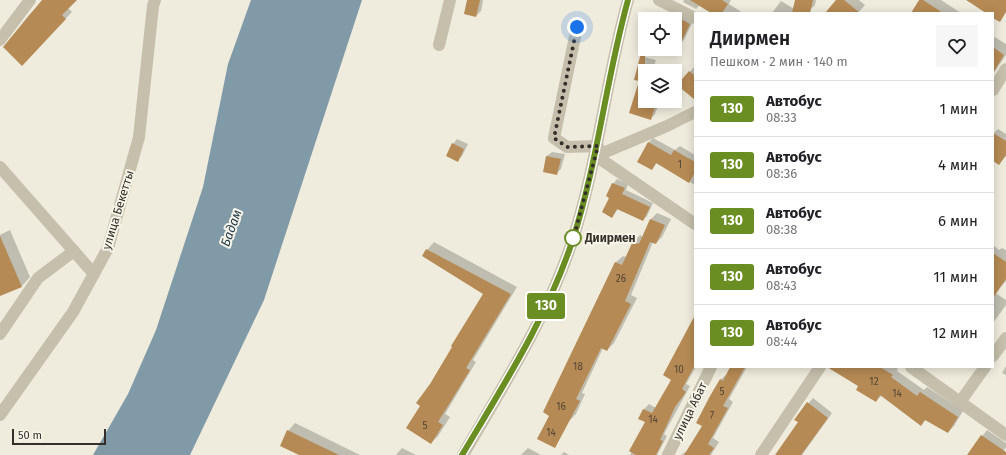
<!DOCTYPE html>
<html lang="ru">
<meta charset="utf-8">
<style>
:root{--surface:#fff;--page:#f6f6f6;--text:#202124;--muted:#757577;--line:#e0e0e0}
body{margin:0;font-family:"Fira Sans",sans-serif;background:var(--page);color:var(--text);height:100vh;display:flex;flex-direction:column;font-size:15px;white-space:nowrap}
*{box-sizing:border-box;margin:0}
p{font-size:13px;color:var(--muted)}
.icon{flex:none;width:22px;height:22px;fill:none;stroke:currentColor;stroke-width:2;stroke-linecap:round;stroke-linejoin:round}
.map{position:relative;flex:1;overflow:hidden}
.details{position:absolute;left:694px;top:12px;width:300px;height:356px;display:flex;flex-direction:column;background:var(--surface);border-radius:0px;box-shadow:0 2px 10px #0003}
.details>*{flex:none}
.badge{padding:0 8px;border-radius:3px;font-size:14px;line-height:26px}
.buttons{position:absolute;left:638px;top:12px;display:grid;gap:8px}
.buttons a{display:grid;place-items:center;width:44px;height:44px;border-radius:0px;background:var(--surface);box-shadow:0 2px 10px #0003;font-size:20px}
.scale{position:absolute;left:12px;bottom:10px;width:94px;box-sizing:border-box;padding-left:4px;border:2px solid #343029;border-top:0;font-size:11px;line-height:14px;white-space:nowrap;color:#343029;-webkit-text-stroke:3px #f7f5e9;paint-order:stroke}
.you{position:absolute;width:20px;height:20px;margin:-10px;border:3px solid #fff;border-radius:50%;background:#1a73e8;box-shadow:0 0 0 6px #1a73e833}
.map>.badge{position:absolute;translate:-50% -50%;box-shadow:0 0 0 2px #fff}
.round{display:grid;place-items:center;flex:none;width:42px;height:42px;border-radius:0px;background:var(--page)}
.head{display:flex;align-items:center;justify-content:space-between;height:68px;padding:0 16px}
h1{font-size:19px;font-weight:600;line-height:30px}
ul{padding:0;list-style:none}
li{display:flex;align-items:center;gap:12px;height:56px;padding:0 16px;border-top:1px solid var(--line)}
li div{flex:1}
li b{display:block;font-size:15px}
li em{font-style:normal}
li .badge{min-width:44px;font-weight:700;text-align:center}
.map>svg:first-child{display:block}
.water{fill:#809aa8}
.shadow{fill:#0003}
.building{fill:#b68a54}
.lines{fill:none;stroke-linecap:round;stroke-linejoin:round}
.minor{stroke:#c5bfab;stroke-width:12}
.line-casing{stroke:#fff;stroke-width:9}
.line{stroke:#6b8e23;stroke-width:6}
.walk{stroke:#343029;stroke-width:4;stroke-dasharray:0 7.2}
.stop-dot{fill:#fff;stroke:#6b8e23;stroke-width:2}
.labels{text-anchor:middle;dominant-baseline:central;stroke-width:4;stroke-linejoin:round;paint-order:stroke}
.number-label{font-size:10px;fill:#544634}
.street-label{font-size:12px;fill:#343029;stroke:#f7f5e9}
.stop-label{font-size:12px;font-weight:bold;fill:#343029;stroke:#f7f5e9;text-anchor:start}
.water-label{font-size:13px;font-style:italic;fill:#243f50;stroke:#f7f5e9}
</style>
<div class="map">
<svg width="1006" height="455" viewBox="0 0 1006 455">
<rect width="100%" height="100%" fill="#efecdd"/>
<polygon class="water" points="251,0 362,0 264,300 190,455 93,455 128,394 156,330 203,187 228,64"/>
<g class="shadow">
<polygon points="44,0 75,0 68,8 72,12 29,57 4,47 29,15"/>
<polygon points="468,0 483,0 481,11 476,16"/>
<polygon points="684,0 731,0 729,4 743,13 712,13 700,5 696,9 683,2"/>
<polygon points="796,0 816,0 815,5 810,10"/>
<polygon points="837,0 859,0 865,5 858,13 826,13"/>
<polygon points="921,0 941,0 961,13 912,13"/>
<polygon points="781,1 796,10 794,13 772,13"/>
<polygon points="680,12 694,19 684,40 679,45 675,43 674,19"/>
<polygon points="993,36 1006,44 1006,55 993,74"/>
<polygon points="644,57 656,60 652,71 645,71 645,101 660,101 655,114 650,119 638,87"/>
<polygon points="694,67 695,67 695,98 679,85"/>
<polygon points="998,129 1006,134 1006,156 999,164 993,160 993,134"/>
<polygon points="653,138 675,150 680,146 695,155 695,185 657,163 652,169 648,143"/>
<polygon points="457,139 468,144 462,156 457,161 453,144"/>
<polygon points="552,152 565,154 561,169 556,174 547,156"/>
<polygon points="617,179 628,184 626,190 653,203 647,216 643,220 618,209 612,217 610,197 613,184"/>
<polygon points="657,213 671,219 662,237 656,243 653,242 631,295 637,298 614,343 607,350 603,348 582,393 585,394 576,414 569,421 544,412 616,262 623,256 626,257 634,242 640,235 643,237 651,219"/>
<polygon points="10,230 30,277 22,286 0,295 0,235"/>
<polygon points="434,242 517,287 473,360 476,362 445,414 450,417 438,436 431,443 422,406 431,385 484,293 427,250"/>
<polygon points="993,245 999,250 1002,248 1006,250 1006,281 997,291 993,288"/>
<polygon points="994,292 1006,300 1006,305 993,323"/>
<polygon points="695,321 696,367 686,384 690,386 664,434 667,436 657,455 630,455 646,422 639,419 644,409 649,404 656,408 672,379"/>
<polygon points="1006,366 1006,375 1002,373"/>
<polygon points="731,367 747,367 729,399 733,402 713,438 719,442 711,455 681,455 689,449 703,426 720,380 727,374"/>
<polygon points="829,367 895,367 898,369 897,371 924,390 927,387 963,411 954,426 948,432 926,419 921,424 882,395 876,401 859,386"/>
<polygon points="813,398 832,413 802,455 782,455 799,422 795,419"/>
<polygon points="295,423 360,455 302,455 288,431"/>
<polygon points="987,430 1006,443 1006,447 1001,455 968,455"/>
<polygon points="402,448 416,455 396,455"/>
<polygon points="528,448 541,455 521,455"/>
<polygon points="564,452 569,455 561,455"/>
</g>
<g class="building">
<polygon points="42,0 77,0 62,15 66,19 22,66 3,47"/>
<polygon points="467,0 480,0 476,17 464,14"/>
<polygon points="690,0 722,0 728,4 722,13 711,13"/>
<polygon points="795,0 813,0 810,13 792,13"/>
<polygon points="836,0 844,0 860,13 825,13"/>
<polygon points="919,0 923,0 943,13 911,13"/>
<polygon points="966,0 1006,0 1006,12 1000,22 993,18 993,13 986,13"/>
<polygon points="675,16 690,24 675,55"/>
<polygon points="993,47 1004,55 993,73"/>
<polygon points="642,49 645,50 645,101 657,101 651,120 629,113 639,81 634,80"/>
<polygon points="689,71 695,76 695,100 677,85"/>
<polygon points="993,133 1006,141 1006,155 999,165 993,161"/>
<polygon points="648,142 671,155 674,150 695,162 695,172 689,183 656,163 652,170 637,162"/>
<polygon points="452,143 464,149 458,162 446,156"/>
<polygon points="546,156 561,159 557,175 543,172"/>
<polygon points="612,183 625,188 622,194 650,207 643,221 617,209 612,218 602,212 609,198 606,196"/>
<polygon points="650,219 665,225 656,244 650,242 625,301 631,304 607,351 601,348 576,399 580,401 555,448 537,439 549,416 543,412 615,262 622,265 633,241 639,244"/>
<polygon points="0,236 22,287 0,296"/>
<polygon points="426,249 511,294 466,368 470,370 438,422 443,425 431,444 406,428 420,406 416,403 430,384 452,347 451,346 483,294 422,256"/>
<polygon points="993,253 1006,262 1006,279 993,298"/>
<polygon points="695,315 695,365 682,389 686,392 675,407 660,440 663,441 656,455 636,455 629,451 645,422 638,419 643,409 652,413 671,380 663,375"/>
<polygon points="730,367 745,367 723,406 728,408 708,444 714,448 709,455 684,455 702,426 696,423 710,396 720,379 723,381"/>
<polygon points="827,367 880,367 893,375 891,377 917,396 920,392 958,417 948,433 925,420 921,426 880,395 876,402 856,390 858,386"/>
<polygon points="807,402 828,418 801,455 775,455 798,422 794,420"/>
<polygon points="287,430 339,455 299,455 280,446"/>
<polygon points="981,435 1006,452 1006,455 967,455"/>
</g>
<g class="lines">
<g class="minor">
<polyline points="659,0 695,18"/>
<polyline points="577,27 554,138 567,147 598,146"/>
<polyline points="0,40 30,0"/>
<polyline points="439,45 450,0"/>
<polyline points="993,90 1006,69"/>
<polyline points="596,156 695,224"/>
<polyline points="596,156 667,126 695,112"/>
<polyline points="0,167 94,274"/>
<polyline points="0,334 38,278 74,251"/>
<polyline points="993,356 1006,338"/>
<polyline points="911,367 1006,435"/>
<polyline points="960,402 985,367"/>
<polyline points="0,415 73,312 108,248 139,137 153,6 155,0"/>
<path d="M463,455C503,386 548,316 573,239C598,161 606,79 628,0"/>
<polyline points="668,455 711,367"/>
<polyline points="761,455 820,367"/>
</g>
</g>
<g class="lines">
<defs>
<path id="line" d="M462,455C503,386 548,316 573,239C598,161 606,79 628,0"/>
</defs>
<use href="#line" class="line-casing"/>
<use href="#line" class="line"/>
<polyline class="walk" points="573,238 573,240 598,146 567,147 554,138 577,27"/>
</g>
<circle class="stop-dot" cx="573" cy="238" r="8"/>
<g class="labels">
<g class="number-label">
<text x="680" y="165">1</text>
<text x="621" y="279">26</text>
<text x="578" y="367">18</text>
<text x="679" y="370">10</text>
<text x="874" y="382">12</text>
<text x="722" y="392">5</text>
<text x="897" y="394">14</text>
<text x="561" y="407">16</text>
<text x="712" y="416">7</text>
<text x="653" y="420">14</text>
<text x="425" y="426">5</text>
<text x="551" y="433">14</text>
</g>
<g class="street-label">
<text transform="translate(118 210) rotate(-73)">улица Бекетты</text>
<text transform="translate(690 411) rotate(-64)">улица Абат</text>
</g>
<g class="stop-label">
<text x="585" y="238">Диирмен</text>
</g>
<g class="water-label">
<text transform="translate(231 228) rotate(-70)">Бадам</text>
</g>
</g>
</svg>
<div class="buttons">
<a><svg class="icon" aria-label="locate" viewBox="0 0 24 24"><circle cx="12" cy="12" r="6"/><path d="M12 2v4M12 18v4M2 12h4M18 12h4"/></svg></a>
<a><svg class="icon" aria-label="layers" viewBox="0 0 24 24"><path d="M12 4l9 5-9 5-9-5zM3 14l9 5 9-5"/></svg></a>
</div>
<div class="scale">50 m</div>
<div class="you" style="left:577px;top:27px"></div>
<b class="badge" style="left:546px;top:306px;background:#6b8e23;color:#fff">130</b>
<section class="details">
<div class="head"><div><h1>Диирмен</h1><p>Пешком · 2 мин · 140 m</p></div><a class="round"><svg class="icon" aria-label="heart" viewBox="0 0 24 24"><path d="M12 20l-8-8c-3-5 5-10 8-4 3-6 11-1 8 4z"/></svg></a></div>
<ul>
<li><span class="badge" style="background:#6b8e23;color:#fff">130</span><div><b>Автобус</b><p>08:33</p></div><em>1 мин</em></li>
<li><span class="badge" style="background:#6b8e23;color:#fff">130</span><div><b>Автобус</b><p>08:36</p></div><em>4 мин</em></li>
<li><span class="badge" style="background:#6b8e23;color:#fff">130</span><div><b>Автобус</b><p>08:38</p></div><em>6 мин</em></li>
<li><span class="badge" style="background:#6b8e23;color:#fff">130</span><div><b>Автобус</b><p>08:43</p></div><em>11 мин</em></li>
<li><span class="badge" style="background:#6b8e23;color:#fff">130</span><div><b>Автобус</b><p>08:44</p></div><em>12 мин</em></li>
</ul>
</section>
</div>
